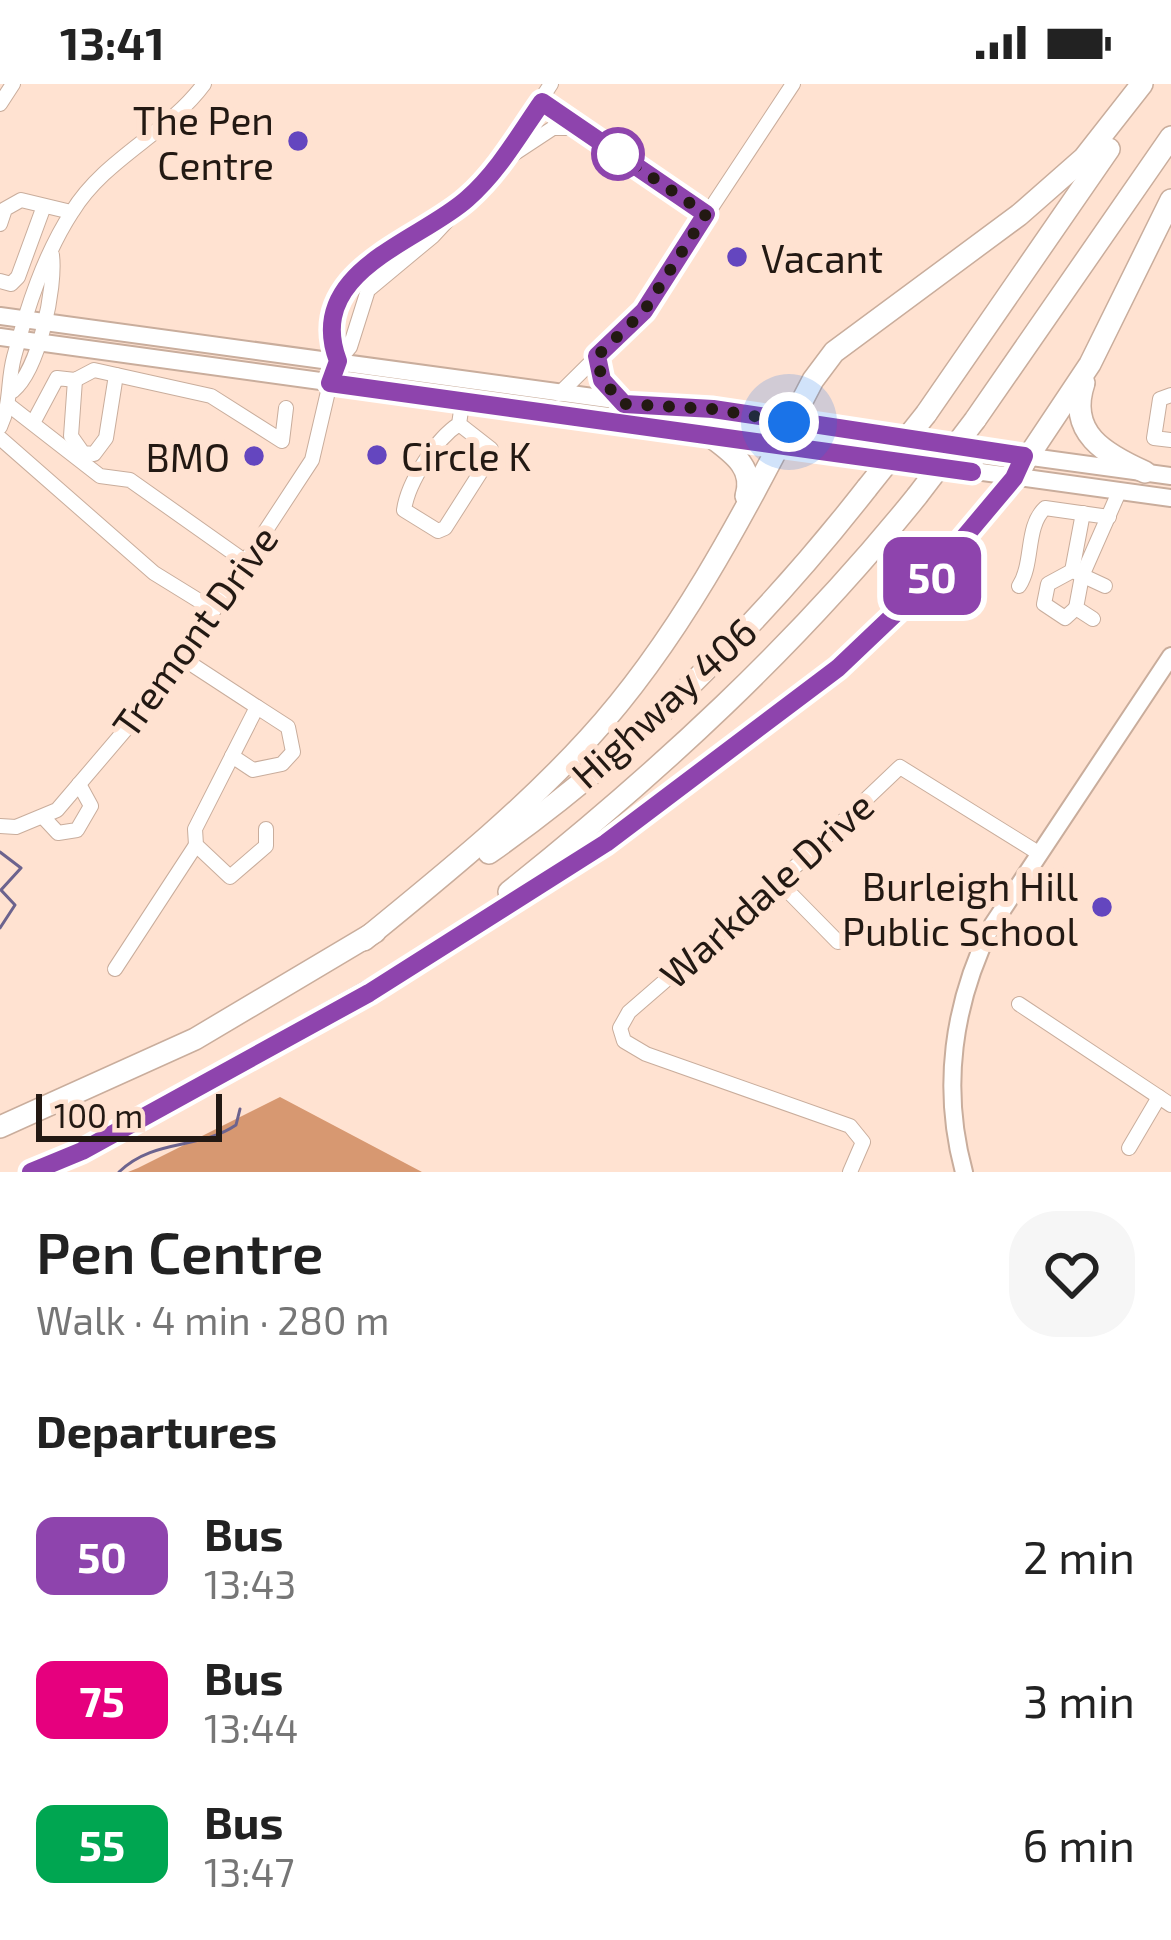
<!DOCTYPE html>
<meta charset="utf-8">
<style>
:root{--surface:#fff;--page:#f6f6f6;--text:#222;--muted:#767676}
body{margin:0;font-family:"Exo 2",sans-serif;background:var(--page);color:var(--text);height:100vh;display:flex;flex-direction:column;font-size:45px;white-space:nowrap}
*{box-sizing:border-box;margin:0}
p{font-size:39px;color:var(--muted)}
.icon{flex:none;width:66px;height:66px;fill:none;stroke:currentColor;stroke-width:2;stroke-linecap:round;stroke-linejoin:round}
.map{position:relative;height:1088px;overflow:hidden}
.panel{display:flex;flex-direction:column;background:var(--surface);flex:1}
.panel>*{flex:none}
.badge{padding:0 24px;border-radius:18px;font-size:42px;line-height:78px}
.scale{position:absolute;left:36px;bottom:30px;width:186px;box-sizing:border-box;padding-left:12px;border:6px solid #231913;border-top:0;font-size:33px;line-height:42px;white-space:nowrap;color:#231913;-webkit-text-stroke:9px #ffe2d1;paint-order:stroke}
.you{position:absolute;width:60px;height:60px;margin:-30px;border:9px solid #fff;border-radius:50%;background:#1a73e8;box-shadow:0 0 0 18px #1a73e833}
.map>.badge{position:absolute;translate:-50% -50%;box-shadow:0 0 0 6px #fff}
h2{padding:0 36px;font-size:45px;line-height:108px}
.round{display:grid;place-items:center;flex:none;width:126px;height:126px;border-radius:48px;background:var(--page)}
.overview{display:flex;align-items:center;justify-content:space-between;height:204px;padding:0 36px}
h1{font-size:57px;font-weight:600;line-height:90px}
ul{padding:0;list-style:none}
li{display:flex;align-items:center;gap:36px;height:144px;padding:0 36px}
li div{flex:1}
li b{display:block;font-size:45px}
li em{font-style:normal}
li .badge{min-width:132px;font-weight:700;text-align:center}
.status{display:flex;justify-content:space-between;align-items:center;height:84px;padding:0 60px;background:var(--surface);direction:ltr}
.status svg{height:33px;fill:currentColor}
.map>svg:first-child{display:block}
.forest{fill:#d79871}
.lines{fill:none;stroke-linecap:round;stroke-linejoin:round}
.stream{stroke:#6c638e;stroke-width:3}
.minor-casing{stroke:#c9ad9c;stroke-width:16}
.major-casing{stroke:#c9ad9c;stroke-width:20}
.highway-casing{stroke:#c9ad9c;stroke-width:24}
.minor{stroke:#fff;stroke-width:14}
.major{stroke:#fff;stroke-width:16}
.highway{stroke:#fff;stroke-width:21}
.highway-bridge-casing{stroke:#c9ad9c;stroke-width:24;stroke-linecap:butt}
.highway-bridge{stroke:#fff;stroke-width:21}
.line-casing{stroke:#fff;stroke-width:27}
.line{stroke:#8e44ad;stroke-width:18}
.walk{stroke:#231913;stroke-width:12;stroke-dasharray:0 21.6}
.poi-dot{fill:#6446bf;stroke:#ffe2d1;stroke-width:4.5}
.stop-dot{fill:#fff;stroke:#8e44ad;stroke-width:6}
.labels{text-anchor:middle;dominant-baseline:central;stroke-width:12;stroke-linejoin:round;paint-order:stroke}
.poi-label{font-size:39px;fill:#231913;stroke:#ffe2d1;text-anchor:end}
.street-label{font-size:39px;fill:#231913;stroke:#ffe2d1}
</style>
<div class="status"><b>13:41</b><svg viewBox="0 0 49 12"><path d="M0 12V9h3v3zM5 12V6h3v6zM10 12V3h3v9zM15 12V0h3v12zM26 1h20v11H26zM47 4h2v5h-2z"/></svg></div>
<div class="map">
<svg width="1171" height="1088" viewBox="0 0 1171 1088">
<rect width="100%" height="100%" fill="#ffe2d1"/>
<polygon class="forest" points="280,1013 422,1088 128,1088 138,1084"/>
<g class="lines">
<g class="stream">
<polyline points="0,768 21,784 1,806 15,821 0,844"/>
<path d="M119,1088C154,1054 199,1066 236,1041L240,1025"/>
</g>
<defs>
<g id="minor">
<polyline points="541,18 706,130"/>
<polyline points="0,20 13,0"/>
<polyline points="512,71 553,44 582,44"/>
<path d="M458,123C403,151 310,201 338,277L350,263L368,206L433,152L498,82L551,0"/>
<polyline points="0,140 5,125 21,116 71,128"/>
<polyline points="0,197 11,200 18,193 44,122"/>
<polyline points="597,272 602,296 623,318"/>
<polyline points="75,296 71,352 83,369 94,370 106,354 116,291"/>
<path d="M13,307C39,285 56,204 52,171"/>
<polyline points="559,310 643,227 793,0"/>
<polyline points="1171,311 1160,315 1154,354 1171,356"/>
<polyline points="10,322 100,392 130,396 246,478"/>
<polyline points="33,339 57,294 75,296 94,286 211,312 282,357 286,324"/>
<path d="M459,340L491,365L489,375L445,444L438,447L404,426C408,398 436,355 459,340L462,320"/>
<path d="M0,343C12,317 7,299 14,273C27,224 44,171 72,128C105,74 167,50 204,0"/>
<polyline points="0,354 154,489 214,526"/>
<polyline points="1072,487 1048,500 1044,520 1065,534 1076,524"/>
<polyline points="1072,487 1083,429"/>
<polyline points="1077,489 1105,502"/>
<path d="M1019,502C1034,479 1025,443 1045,424L1109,433"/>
<polyline points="1093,535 1076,524 1082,492 1119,408"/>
<polyline points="182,574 257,623 195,745 196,761 230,793 266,762 266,745"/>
<polyline points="232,672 253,686 282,680 293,668 288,643 257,623"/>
<polyline points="44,734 58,749 77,746 91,722 79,700"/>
<polyline points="0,742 16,743 57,726 167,597 312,376 330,299"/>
<polyline points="779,798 838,858"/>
<polyline points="115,885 196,761"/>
<polyline points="1019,920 1171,1021"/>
<polyline points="1129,1064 1159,1013"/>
<polyline points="850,1088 863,1058 850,1042 646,970 624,957 620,944 629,928 779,798 900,683 1040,770"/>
</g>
<g id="major">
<polyline points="0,232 1171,392"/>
<polyline points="0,253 1171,414"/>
<path d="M964,1088C941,1004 953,920 991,843L1171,572"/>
</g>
<g id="highway">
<path d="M1084,299C1067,349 1105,370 1145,388"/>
<polyline points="926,330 1109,65"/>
<polyline points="975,336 1171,53"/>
<path d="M710,352C731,368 755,383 746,412"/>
<path d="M489,769C631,669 760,541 867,404"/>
<path d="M509,808C658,689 797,561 917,412"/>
<path d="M364,856C442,792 521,729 589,654C684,550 749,419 813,296L834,268L1019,131L1084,74L1142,0"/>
<polyline points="369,909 606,759 839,584 919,507 1014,394 1090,280 1171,116"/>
<polyline points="0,1043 195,955 375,848"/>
<polyline points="31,1088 82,1067 377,903"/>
</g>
</defs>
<use href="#minor" class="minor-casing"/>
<use href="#major" class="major-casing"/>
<use href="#highway" class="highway-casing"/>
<use href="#minor" class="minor"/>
<use href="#major" class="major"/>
<use href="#highway" class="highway"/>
<defs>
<g id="highway-bridge">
<polyline points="867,404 926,330"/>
<polyline points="917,412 975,336"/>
</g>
</defs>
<use href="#highway-bridge" class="highway-bridge-casing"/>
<use href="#highway-bridge" class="highway-bridge"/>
</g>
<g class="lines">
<defs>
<path id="line" d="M31,1088L82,1067L369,909L606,759L838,584L919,507L1014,394L1024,372L713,325L624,320L602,296L597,272L644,227L706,130L542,18C519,51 498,88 467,115C419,158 304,187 338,277L330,299L972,388"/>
</defs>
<use href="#line" class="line-casing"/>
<use href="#line" class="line"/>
<polyline class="walk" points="618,70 706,130 644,227 597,272 602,296 624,320 713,325 789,338"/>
</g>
<g class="poi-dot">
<circle cx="298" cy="57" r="12"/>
<circle cx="737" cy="173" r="12"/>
<circle cx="377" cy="371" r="12"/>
<circle cx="254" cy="372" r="12"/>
<circle cx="1102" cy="823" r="12"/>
</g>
<circle class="stop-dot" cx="618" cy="70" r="24"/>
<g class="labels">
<g class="poi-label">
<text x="274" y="35">The Pen<tspan x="274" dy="45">Centre</tspan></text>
<text x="761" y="173" text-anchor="start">Vacant</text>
<text x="401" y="371" text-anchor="start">Circle K</text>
<text x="230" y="372">BMO</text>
<text x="1078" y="801">Burleigh Hill<tspan x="1078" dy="45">Public School</tspan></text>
</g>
<g class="street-label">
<text transform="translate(194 547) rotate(-54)">Tremont Drive</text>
<text transform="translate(663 618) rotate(-42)">Highway 406</text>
<text transform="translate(766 805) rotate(-42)">Warkdale Drive</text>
</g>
</g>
</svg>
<div class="scale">100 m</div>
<div class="you" style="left:789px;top:338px"></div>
<b class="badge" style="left:932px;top:492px;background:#8e44ad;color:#fff">50</b>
</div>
<section class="panel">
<div class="overview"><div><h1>Pen Centre</h1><p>Walk · 4 min · 280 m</p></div><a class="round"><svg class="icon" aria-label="heart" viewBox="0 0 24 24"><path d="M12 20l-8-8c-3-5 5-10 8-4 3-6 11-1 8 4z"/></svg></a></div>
<h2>Departures</h2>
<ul>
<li><span class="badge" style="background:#8e44ad;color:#fff">50</span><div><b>Bus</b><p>13:43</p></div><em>2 min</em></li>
<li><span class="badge" style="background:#e6007e;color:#fff">75</span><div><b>Bus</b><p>13:44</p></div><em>3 min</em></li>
<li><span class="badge" style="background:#00a651;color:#fff">55</span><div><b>Bus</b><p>13:47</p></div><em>6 min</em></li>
</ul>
</section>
